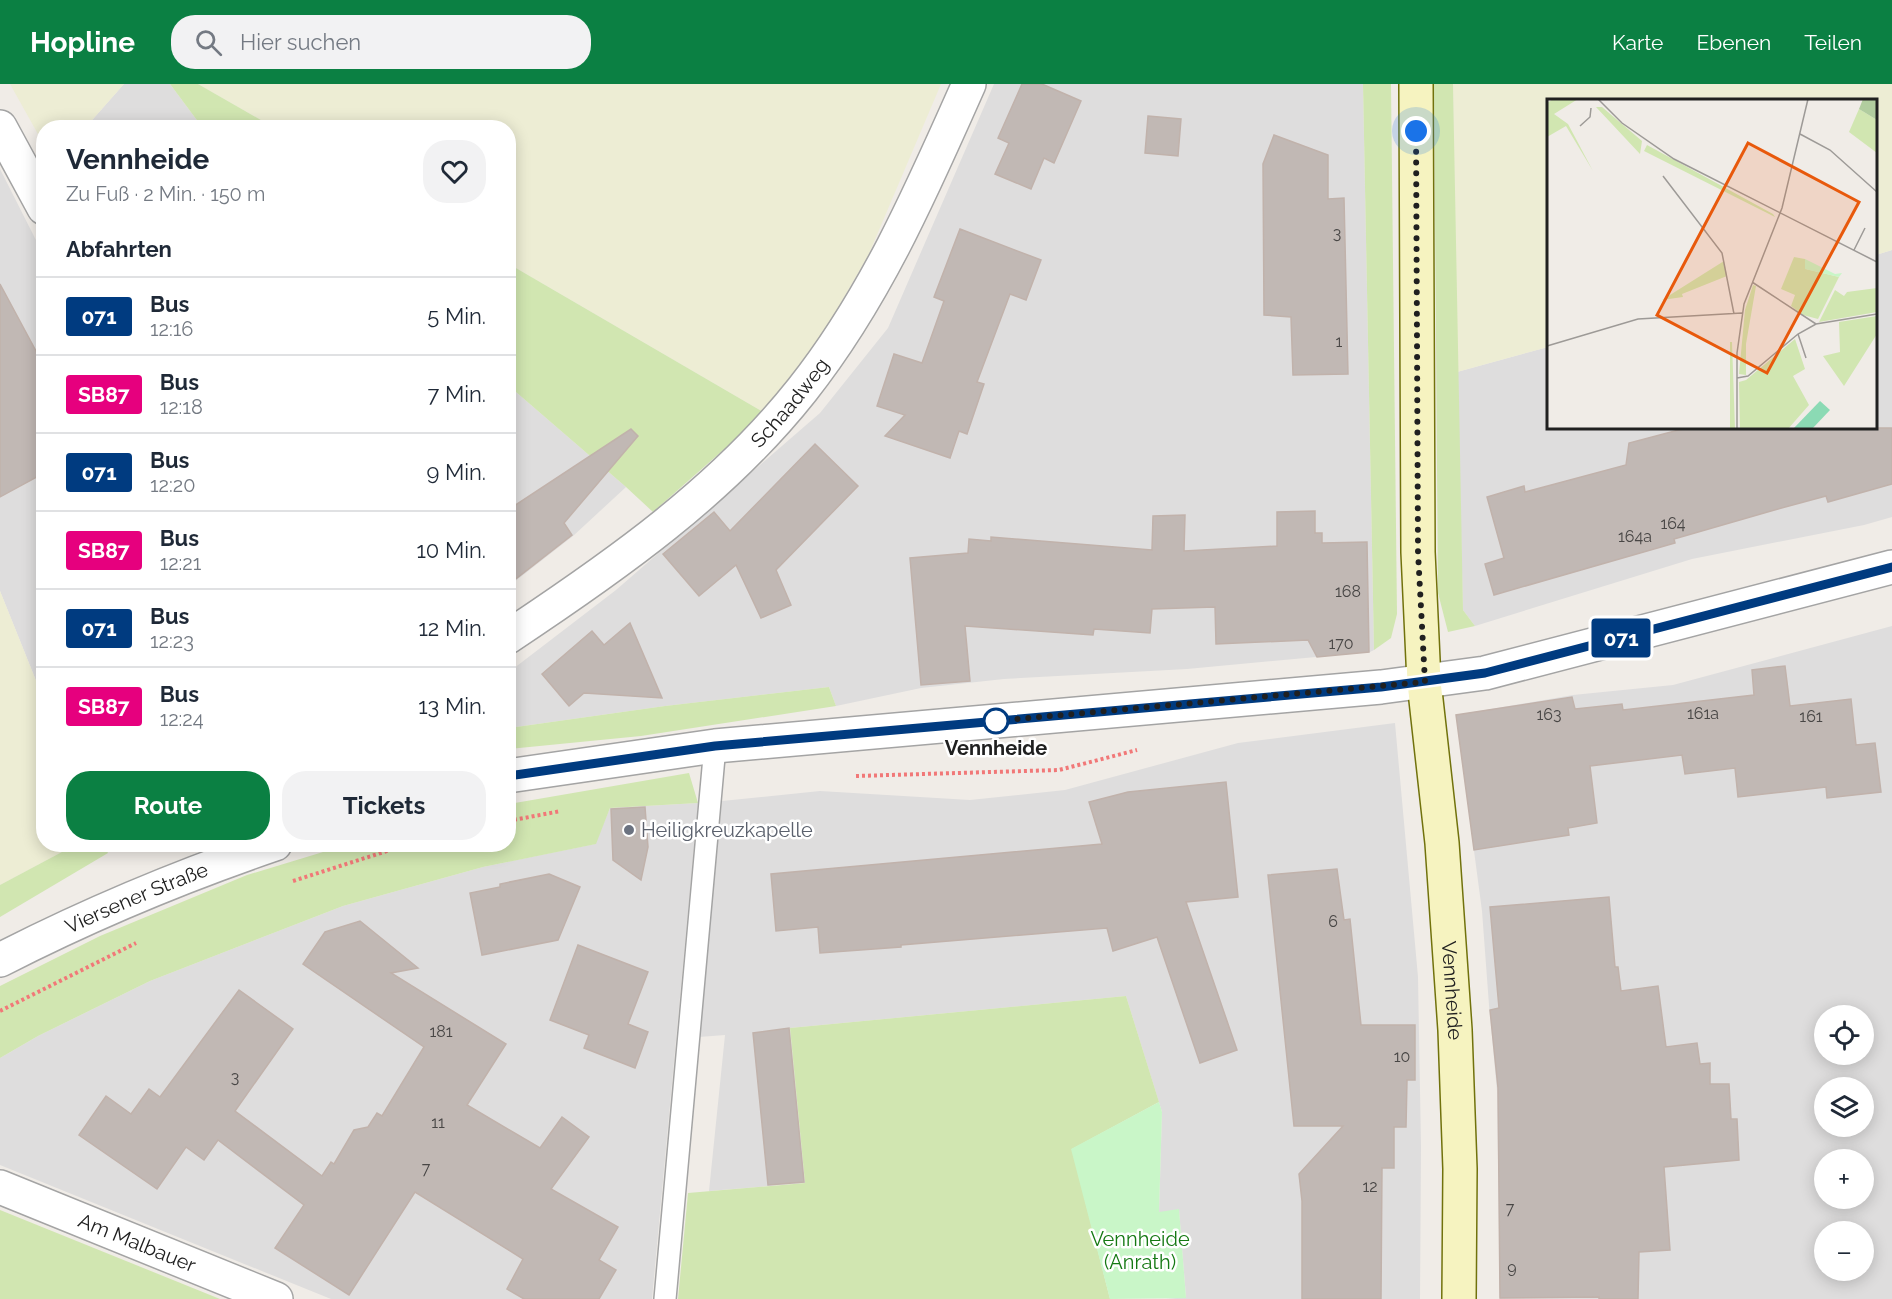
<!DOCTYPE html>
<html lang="de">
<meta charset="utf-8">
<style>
:root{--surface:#fff;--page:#f2f2f3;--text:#1f2937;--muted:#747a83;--line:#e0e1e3;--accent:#0b8043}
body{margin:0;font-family:Raleway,sans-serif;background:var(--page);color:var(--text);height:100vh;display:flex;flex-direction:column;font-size:22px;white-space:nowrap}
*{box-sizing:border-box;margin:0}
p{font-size:20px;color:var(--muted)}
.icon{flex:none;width:33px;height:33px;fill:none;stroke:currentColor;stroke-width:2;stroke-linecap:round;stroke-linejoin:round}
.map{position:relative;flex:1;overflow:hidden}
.side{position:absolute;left:36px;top:36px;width:480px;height:732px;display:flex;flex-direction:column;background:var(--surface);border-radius:24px;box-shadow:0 3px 15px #0003}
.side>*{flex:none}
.badge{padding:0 12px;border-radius:4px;font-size:21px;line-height:39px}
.tools{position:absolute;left:1814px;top:921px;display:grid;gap:12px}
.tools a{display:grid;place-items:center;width:60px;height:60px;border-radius:50%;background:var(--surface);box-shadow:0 3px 15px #0003;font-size:30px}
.you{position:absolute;width:30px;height:30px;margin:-15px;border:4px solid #fff;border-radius:50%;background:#1a73e8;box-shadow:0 0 0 9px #1a73e833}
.map>.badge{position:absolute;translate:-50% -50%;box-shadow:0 0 0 3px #fff}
h2{padding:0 30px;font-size:22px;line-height:54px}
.round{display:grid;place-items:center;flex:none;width:63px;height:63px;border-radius:24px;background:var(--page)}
.summary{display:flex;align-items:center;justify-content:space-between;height:102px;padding:0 30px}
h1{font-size:28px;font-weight:700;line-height:45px}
.cta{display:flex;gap:12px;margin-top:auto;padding:12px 30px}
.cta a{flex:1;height:69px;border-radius:24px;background:var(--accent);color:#fff;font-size:24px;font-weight:700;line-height:69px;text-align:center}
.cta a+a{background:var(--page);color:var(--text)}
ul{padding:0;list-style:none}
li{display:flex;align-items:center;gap:18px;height:78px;padding:0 30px;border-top:2px solid var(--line)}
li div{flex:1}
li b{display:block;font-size:22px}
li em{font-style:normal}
li .badge{min-width:66px;font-weight:700;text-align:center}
header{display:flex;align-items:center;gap:36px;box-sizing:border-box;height:84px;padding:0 30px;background:var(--accent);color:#fff}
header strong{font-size:28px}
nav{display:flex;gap:33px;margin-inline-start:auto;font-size:21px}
.search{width:420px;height:54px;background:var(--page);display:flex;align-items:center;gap:15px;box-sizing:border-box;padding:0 21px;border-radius:24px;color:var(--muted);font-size:22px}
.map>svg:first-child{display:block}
.residential{fill:#dedddd;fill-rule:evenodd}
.farmland{fill:#ededd4}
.grass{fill:#d1e6b1}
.park{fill:#c9f6c8}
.building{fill:#c1b8b4;stroke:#c1b2ab;stroke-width:1.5}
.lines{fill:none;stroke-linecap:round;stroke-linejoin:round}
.service-casing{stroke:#a4a4a4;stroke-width:24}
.minor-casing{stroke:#a4a4a4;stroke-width:36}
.tertiary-casing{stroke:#a4a4a4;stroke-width:36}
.secondary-casing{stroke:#71720c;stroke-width:36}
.path{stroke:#f17878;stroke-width:4;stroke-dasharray:3 3;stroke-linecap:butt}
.service{stroke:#fff;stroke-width:21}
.minor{stroke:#fff;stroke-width:33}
.tertiary{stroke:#fff;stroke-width:33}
.secondary{stroke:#f6f3c0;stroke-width:33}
.line-casing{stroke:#fff;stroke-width:14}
.line{stroke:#003b80;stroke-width:9}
.walk{stroke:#202020;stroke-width:6;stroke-dasharray:0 10.8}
.stop-dot{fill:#fff;stroke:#003b80;stroke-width:3}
.worship-dot{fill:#6b7280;stroke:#fff;stroke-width:2}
.labels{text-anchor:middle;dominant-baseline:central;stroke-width:5;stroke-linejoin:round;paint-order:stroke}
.number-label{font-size:16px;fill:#484645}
.street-label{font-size:20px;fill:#202020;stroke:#fff}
.stop-label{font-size:20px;font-weight:bold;fill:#202020;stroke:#fff}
.worship-label{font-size:20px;fill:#5b616d;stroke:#fff;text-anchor:start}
.park-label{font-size:20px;fill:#157913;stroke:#fff}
.inset-road{fill:none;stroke:#9d9a97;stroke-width:1.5}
.view{fill:#e8590c;fill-opacity:0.15;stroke:#e8590c;stroke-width:3}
.inset-edge{fill:none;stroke:#202020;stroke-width:3}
</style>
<header>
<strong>Hopline</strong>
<div class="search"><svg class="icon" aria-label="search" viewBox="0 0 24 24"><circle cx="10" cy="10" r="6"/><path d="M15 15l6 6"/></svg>Hier suchen</div>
<nav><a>Karte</a><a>Ebenen</a><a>Teilen</a></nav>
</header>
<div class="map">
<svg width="1892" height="1215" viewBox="0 0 1892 1215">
<rect width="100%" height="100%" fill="#f0ece7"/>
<g class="residential">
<polygon points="124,0 170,0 202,43 86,43"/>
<polygon points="994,0 1363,0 1374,566 1370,568 1187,585 1004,595 921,604 836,622 829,603 665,622 509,644 509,588 616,506 820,329 888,244"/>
<polygon points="0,85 43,170 43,614 0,507"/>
<polygon points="1892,166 1892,433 1864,441 1692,475 1475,542 1463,526 1457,288 1548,263 1548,344 1876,344 1876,171"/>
<polygon points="509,302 626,403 573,452 509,502"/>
<path d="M1892,542V1215H1500L1497,1007L1489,921L1482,827L1456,631L1573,611L1673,601ZM1824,932H1863V970H1824ZM1824,1004H1863V1042H1824ZM1824,1076H1863V1114H1824ZM1824,1148H1863V1186H1824Z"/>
<polygon points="1395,639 1418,893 1421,1063 1420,1215 1166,1215 1186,1213 1179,1126 1159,1129 1162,1028 1126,912 790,944 805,1099 709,1107 725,951 699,953 722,717 820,707 970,716 1065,706 1238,659"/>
<polygon points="698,719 652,1215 331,1215 0,1081 0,974 38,952 150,897 343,822 483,783 595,760 610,724"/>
</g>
<g class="farmland">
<polygon points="10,0 124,0 86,43 44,44 43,59"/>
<polygon points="198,0 941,0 868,172 817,260 765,329 509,180 508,44 273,43"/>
<polygon points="1453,0 1892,0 1892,166 1876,171 1876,16 1548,16 1548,263 1457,288"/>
<polygon points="0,507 43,614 44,760 75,761 0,801"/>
</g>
<g class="grass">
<polygon points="170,0 198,0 273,43 202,43"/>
<polygon points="1363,0 1391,0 1397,530 1391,554 1374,566"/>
<polygon points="1434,0 1453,0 1463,526 1475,542 1448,548 1438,509"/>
<polygon points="509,180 765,329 653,428 626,403 509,302"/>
<polygon points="829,603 836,622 641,652 509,665 509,644 665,622"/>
<polygon points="689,689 698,719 610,724 596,760 483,783 343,822 150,897 38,952 0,974 0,902 100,852 247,791 346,761 508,760 509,720"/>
<polygon points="75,761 104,761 108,769 0,833 0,801"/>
<polygon points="1126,912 1159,1018 1072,1065 1110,1215 678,1215 688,1109 805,1099 790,944"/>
<polygon points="0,1126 220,1215 0,1215"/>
</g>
<polygon class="park" points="1159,1018 1162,1028 1159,1128 1179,1125 1186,1214 1110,1215 1071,1065"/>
<g class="building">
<polygon points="1022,0 1042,0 1081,17 1054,79 1044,74 1031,105 995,90 1009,59 998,54"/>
<polygon points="1148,32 1181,35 1178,72 1145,69"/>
<polygon points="1274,51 1328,71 1328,115 1344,114 1348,290 1293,291 1291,233 1264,231 1263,80"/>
<polygon points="960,145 1041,176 1026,216 1010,210 977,298 984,300 967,350 959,347 950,374 885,352 905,331 877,322 894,270 922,279 944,217 934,213"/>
<polygon points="0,200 44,282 44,389 0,413"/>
<polygon points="1686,344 1892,344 1892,400 1828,418 1826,412 1771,427 1674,455 1675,459 1494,511 1485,480 1504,474 1487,413 1524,402 1525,408 1626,381 1629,359"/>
<polygon points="631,345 638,352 564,439 572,451 508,501 508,426"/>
<polygon points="815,360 858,402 776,486 791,521 761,534 736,481 699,512 663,470 714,428 730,447"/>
<polygon points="1315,427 1315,449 1322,449 1322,459 1367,458 1369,568 1317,573 1308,556 1216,560 1215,523 1152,525 1150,549 1094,545 1093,551 965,542 970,597 921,601 910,474 968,469 969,455 991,457 991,453 1152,466 1153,432 1185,431 1184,467 1277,462 1277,428"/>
<polygon points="630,539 662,614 584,609 569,622 542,590 592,547 604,561"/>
<polygon points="1785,582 1790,622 1851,615 1856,661 1875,659 1881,708 1827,714 1826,703 1738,713 1735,684 1685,690 1682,671 1590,682 1597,739 1568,744 1569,751 1474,766 1456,631 1572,613 1575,625 1622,620 1623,626 1754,611 1752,586"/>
<polygon points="1226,698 1238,813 1186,818 1237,966 1200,979 1157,853 1113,867 1107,844 901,861 901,863 820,869 818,843 776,847 771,790 1102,760 1089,718 1128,708"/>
<polygon points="645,723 648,763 641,796 613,776 611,725"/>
<polygon points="1337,785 1344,836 1350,835 1361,941 1415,941 1415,996 1407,996 1406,1043 1394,1043 1394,1084 1382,1084 1381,1215 1302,1215 1302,1117 1299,1090 1343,1042 1294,1042 1268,791"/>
<polygon points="549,790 580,803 558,856 482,871 470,809 500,803 500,800"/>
<polygon points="1609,813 1615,883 1618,883 1621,907 1658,902 1666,963 1697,959 1700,980 1710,979 1710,1000 1729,1000 1731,1035 1737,1035 1739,1076 1664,1083 1670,1166 1639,1168 1638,1215 1599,1215 1599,1213 1500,1214 1498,1004 1490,926 1499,924 1490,823"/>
<polygon points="360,837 418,884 391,889 506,960 467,1021 540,1064 562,1033 589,1053 551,1105 618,1143 599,1176 616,1186 599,1215 524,1215 507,1205 523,1175 415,1108 349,1211 275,1164 304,1121 218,1056 204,1076 186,1063 157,1105 79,1051 106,1012 131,1030 149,1005 160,1013 239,906 293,945 235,1027 322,1092 331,1078 334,1080 354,1046 368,1043 377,1029 382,1032 424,963 303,880 325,848"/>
<polygon points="578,861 648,888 628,940 648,948 635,984 584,964 589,951 550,936"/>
<polygon points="789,944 804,1098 768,1101 753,949"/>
</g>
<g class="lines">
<defs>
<polyline id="service" points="665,1215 715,662"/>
<g id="minor">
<polyline points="0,43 44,124"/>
<path id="s1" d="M508,553C615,482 722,407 802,306C875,214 922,106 969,0"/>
<path id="s2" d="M0,1103L276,1215"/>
</g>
<g id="tertiary">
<polyline points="508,692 715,662 1381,603 1485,589 1892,483"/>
<path id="s3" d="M0,876C88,831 181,792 275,760"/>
</g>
<g id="secondary">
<path id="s4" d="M1416,0L1418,468L1424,598L1442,759L1455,946L1460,1085L1459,1215"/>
</g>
</defs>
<use href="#service" class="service-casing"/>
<use href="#minor" class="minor-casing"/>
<use href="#tertiary" class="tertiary-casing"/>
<use href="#secondary" class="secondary-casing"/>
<g class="path">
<polyline points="856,692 1059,686 1137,666"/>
<polyline points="508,737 561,727"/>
<polyline points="293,797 409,760"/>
<polyline points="0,927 136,859"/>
</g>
<use href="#service" class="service"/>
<use href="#minor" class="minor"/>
<use href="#tertiary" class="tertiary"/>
<use href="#secondary" class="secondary"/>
</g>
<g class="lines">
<defs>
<polyline id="line" points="508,692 715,662 1381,603 1485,589 1892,483"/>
</defs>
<use href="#line" class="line-casing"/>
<use href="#line" class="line"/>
<polyline class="walk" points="996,637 1425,598 1418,468 1416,47"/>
</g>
<circle class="stop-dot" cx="996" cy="637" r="12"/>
<circle class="worship-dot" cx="629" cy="746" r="6"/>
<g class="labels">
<g class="number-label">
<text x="1337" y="149">3</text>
<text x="1339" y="257">1</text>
<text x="1673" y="439">164</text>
<text x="1635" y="452">164a</text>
<text x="1348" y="507">168</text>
<text x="1341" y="559">170</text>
<text x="1703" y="629">161a</text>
<text x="1549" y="630">163</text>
<text x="1811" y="632">161</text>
<text x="1333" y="837">6</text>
<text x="441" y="947">181</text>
<text x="1402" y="972">10</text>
<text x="235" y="993">3</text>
<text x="438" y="1038">11</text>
<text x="426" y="1084">7</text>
<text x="1370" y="1102">12</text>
<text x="1510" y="1124">7</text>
<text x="1512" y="1183">9</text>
</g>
<g class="street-label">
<text stroke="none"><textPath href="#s1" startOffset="368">Schaadweg</textPath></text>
<text stroke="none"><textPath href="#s3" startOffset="150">Viersener Straße</textPath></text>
<text stroke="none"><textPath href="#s4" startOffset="908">Vennheide</textPath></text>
<text stroke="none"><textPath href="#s2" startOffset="148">Am Malbauer</textPath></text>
</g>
<g class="stop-label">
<text x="996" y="664">Vennheide</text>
</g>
<g class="worship-label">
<text x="641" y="746">Heiligkreuzkapelle</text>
</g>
<g class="park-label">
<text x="1140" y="1155">Vennheide<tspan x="1140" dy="23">(Anrath)</tspan></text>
</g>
</g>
<g transform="translate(1547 15)">
<rect width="330" height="330" fill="#f0ece7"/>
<path d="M6,0H31L7,15L21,25L46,72L19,27L0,38V4ZM49,8H55L95,42L93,55ZM312,10L330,21V54L302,33ZM100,46L226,115L228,118L97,52ZM247,158L258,160L259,170L292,178L271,220L256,216L244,207L248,196L234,190ZM177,162L180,177L135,195L136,198L115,201ZM206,186L209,187L199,245V276L192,275L198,211ZM330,189V213L272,223L288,191L297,197L300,193ZM330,217V235L297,287L276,257L293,253L292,223ZM248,240L258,270L246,277L262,306L241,330H193L192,283L199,281ZM183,243H185L188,330H183Z" fill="#d1e6b1"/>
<path d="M316,0H330V21L312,10Z" fill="#b1cd9f"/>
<path d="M258,160L288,175L295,174L292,178L258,170Z" fill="#c9f6c8"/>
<path d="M273,302L283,311L265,330H246Z" fill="#8bdab4"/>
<path class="inset-road" d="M51,0L75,24L127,60L330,163M33,27L43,18L44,9M253,35L283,51L330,93M116,77L175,154L187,215M307,151L318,129M205,183L269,225M251,235L259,259M0,247L91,220L195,214M190,279L201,277L251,235L269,225L330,215M190,330V254L197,205L235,109L261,0"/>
<path class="view" d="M201,44L312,103L220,274L110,216Z"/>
<rect width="330" height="330" class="inset-edge"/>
</g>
</svg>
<div class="tools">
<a><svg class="icon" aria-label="locate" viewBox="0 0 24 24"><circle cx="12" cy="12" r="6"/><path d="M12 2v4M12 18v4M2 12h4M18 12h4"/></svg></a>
<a><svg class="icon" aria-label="layers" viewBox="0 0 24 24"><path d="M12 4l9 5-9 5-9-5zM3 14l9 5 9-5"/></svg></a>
<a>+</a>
<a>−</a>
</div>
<div class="you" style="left:1416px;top:47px"></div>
<b class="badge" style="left:1621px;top:554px;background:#003b80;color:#fff">071</b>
<section class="side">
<div class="summary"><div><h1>Vennheide</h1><p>Zu Fuß · 2 Min. · 150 m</p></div><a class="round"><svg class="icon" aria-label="heart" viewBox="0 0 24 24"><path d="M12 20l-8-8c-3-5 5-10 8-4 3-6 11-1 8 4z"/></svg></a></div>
<h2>Abfahrten</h2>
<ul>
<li><span class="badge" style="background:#003b80;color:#fff">071</span><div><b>Bus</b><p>12:16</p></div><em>5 Min.</em></li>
<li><span class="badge" style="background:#e6007e;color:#fff">SB87</span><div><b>Bus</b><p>12:18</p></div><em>7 Min.</em></li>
<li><span class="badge" style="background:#003b80;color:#fff">071</span><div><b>Bus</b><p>12:20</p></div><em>9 Min.</em></li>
<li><span class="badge" style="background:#e6007e;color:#fff">SB87</span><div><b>Bus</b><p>12:21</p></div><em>10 Min.</em></li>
<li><span class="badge" style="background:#003b80;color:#fff">071</span><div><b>Bus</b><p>12:23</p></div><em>12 Min.</em></li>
<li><span class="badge" style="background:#e6007e;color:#fff">SB87</span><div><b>Bus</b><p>12:24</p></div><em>13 Min.</em></li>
</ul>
<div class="cta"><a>Route</a><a>Tickets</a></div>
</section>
</div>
